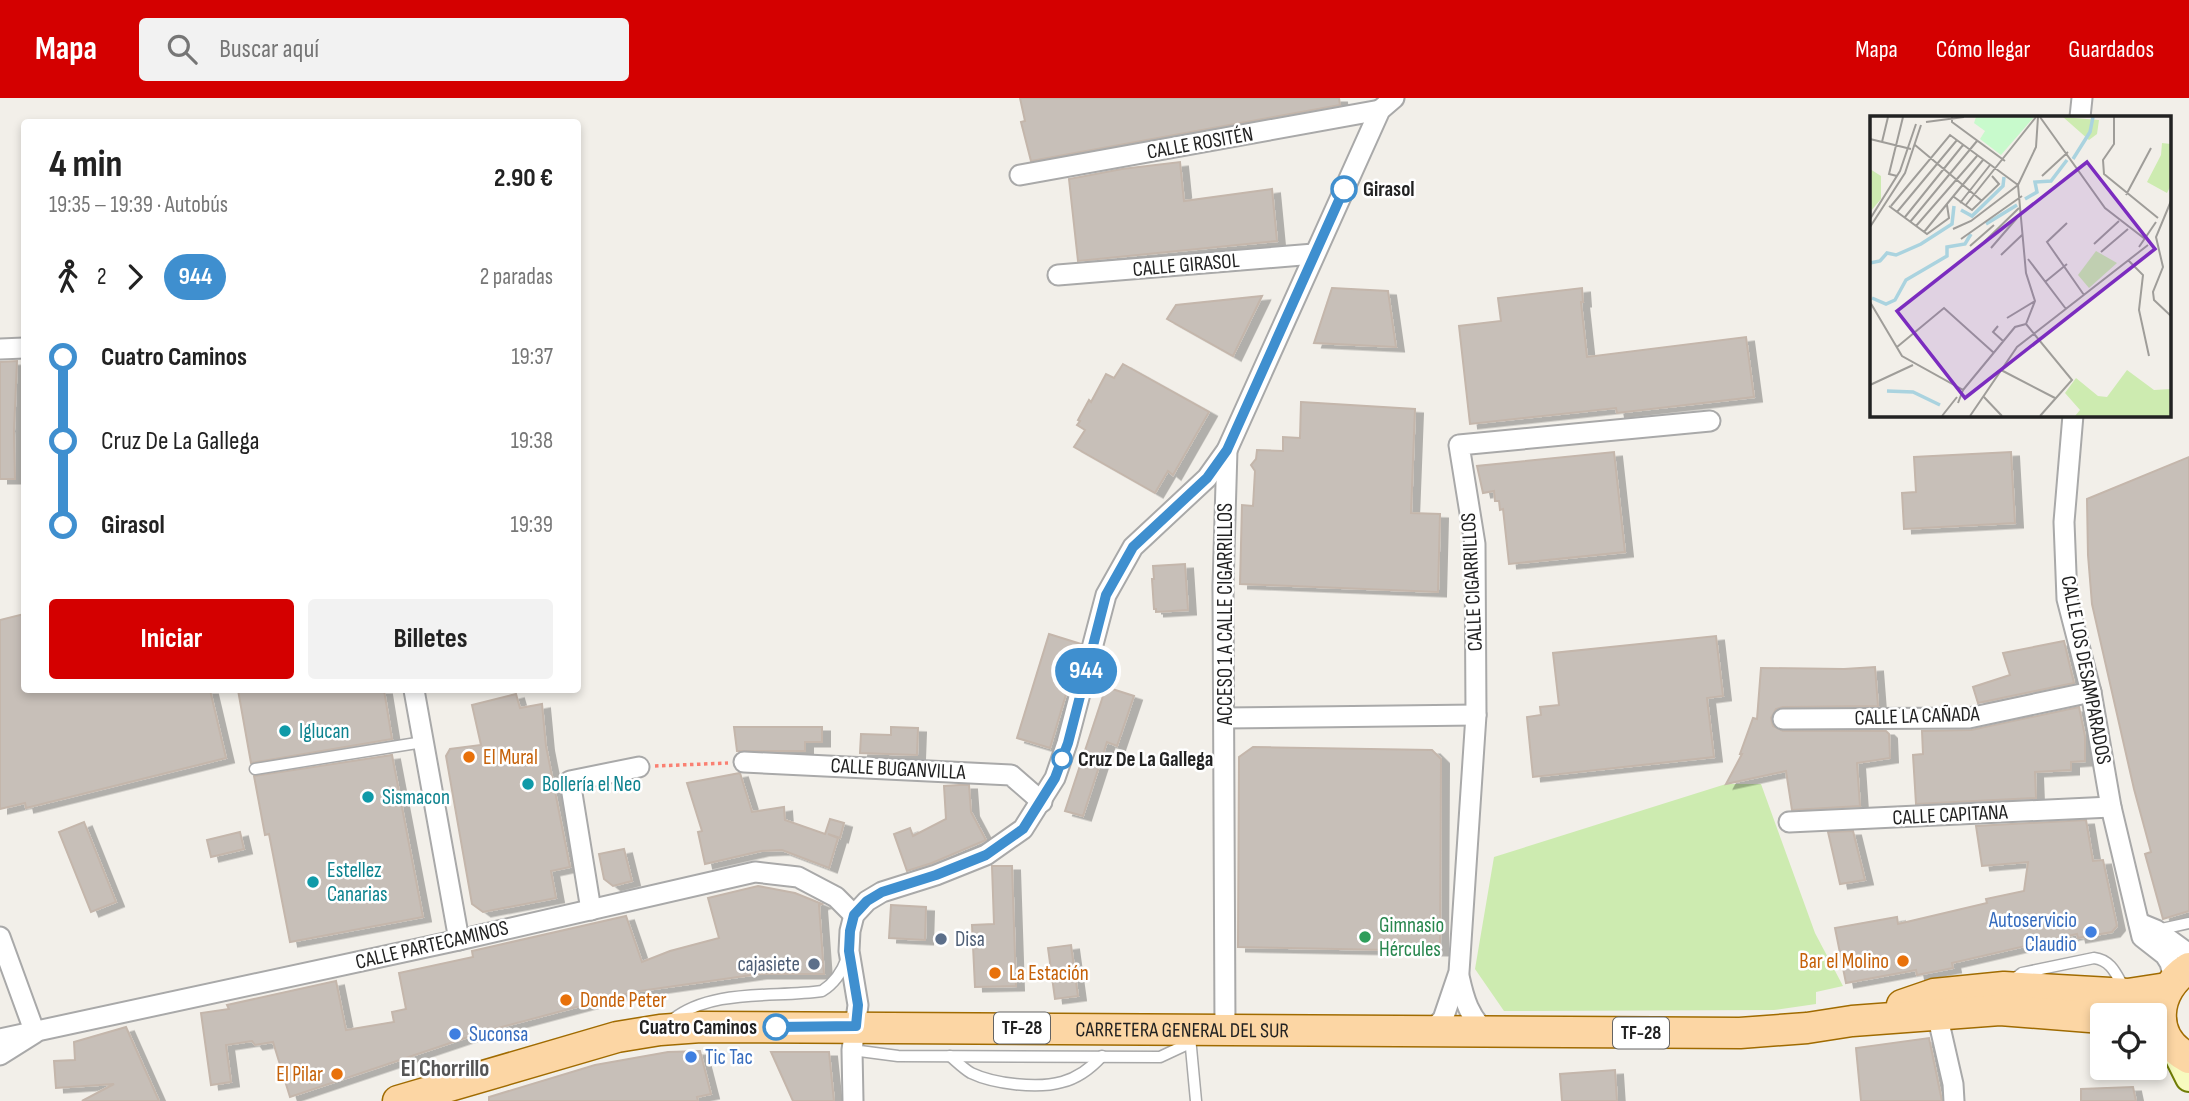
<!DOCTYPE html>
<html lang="es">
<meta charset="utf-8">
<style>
:root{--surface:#fff;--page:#f2f2f2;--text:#222;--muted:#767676;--accent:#d40000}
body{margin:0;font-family:"Sofia Sans Condensed",sans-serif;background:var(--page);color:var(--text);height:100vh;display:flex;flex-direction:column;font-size:26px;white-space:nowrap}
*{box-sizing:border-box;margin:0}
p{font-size:23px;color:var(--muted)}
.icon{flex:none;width:38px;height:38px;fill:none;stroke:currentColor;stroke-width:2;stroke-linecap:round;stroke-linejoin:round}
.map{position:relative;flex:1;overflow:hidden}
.drawer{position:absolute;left:21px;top:21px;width:560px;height:574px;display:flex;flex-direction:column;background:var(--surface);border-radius:7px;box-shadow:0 4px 10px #0003}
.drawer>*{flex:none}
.badge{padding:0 14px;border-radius:23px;font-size:24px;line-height:46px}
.fabs{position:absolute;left:2090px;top:905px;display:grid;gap:14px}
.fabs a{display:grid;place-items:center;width:77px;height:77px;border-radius:7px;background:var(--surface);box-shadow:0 4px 10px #0003;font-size:35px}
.map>.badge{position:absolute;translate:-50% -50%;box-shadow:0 0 0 4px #fff}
.legs{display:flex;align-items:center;gap:10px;height:77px;padding:0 28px;font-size:23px}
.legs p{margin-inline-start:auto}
.overview{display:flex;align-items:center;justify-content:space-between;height:119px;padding:0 28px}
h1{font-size:38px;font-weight:700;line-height:52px}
.cta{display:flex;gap:14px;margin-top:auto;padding:14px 28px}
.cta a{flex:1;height:80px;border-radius:7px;background:var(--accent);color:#fff;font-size:28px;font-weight:700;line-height:80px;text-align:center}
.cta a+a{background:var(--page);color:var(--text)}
ul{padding:0 28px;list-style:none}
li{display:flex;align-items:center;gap:24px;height:84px;font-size:26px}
li i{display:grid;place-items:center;width:10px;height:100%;margin:0 9px;background:currentColor}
li i::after{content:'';width:18px;height:18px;margin:-9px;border:5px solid;border-radius:50%;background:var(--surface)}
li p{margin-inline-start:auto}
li:first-child i{background:linear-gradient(#0000 50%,currentColor 0)}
li:last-child i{background:linear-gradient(currentColor 50%,#0000 0)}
header{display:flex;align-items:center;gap:42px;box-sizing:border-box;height:98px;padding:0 35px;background:var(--accent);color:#fff}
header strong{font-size:33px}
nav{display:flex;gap:38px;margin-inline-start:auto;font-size:24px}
.search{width:490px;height:63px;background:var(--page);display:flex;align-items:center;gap:18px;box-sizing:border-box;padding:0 24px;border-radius:7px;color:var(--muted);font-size:26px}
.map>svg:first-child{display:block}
.grass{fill:#cdebb0}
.building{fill:#c7bfb8;stroke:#c4b6ab;stroke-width:2;filter:url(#shadow)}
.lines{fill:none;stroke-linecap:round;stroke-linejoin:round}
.service-casing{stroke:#a9a9a9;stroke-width:13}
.minor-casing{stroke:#a9a9a9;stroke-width:23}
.secondary-casing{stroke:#707d05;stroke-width:30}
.primary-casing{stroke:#a06b00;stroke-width:33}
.path{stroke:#fa8072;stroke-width:3.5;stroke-dasharray:3.5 3.5;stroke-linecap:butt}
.service{stroke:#fff;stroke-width:10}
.minor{stroke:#fff;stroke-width:19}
.secondary{stroke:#f7fabf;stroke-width:26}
.primary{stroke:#fcd6a4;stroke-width:30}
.line-1-casing{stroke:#fff;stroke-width:16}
.line-1{stroke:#3f8fcf;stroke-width:10}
.stop-1-dot{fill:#fff;stroke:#3f8fcf;stroke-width:3.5}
.culture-dot{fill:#0f9aa8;stroke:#fff;stroke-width:2.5}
.food-dot{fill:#e8710a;stroke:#fff;stroke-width:2.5}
.shop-dot{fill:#3f7fe0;stroke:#fff;stroke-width:2.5}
.leisure-dot{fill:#2e9e5b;stroke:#fff;stroke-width:2.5}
.service-dot{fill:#5c6f8a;stroke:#fff;stroke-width:2.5}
.labels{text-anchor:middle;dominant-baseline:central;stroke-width:5;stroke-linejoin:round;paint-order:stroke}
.shield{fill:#fff;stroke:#646464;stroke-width:2}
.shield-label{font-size:19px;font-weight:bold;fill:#222}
.street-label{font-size:21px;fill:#222;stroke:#fff}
.stop-label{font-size:21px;font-weight:bold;fill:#222;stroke:#fff;text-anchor:start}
.culture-label{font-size:21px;fill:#0d838f;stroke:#fff;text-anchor:start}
.food-label{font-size:21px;fill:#c56008;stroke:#fff;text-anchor:start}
.shop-label{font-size:21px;fill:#366cbe;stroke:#fff;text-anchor:start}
.leisure-label{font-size:21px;fill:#27864d;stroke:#fff;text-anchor:start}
.service-label{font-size:21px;fill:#4e5e75;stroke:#fff;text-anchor:start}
.neighbourhood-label{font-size:23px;font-weight:bold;fill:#555;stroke:#fff}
.inset-river{fill:none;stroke:#aad3df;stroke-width:3.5}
.inset-road{fill:none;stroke:#9f9d99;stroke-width:2}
.view{fill:#7b2cbf;fill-opacity:0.15;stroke:#7b2cbf;stroke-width:3.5}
.inset-edge{fill:none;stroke:#222;stroke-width:3.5}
</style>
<header>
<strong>Mapa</strong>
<div class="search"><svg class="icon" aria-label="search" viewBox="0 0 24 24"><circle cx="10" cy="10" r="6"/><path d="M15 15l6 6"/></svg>Buscar aquí</div>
<nav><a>Mapa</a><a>Cómo llegar</a><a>Guardados</a></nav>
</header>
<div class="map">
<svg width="2189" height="1003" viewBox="0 0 2189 1003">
<defs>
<filter id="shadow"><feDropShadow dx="8" dy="4.5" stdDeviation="0" flood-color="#0004"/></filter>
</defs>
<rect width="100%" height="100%" fill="#f2efe9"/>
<polygon class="grass" points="1726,686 1761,686 1815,835 1843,888 1816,894 1816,906 1774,912 1504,913 1475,871 1494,759"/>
<g class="building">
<polygon points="1020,0 1339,0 1340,7 1031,63 1021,24 1025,23"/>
<polygon points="1180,64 1184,103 1272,91 1277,143 1078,163 1069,81 1122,71"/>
<polygon points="1332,190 1388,193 1396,249 1314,245"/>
<polygon points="1582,190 1583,204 1581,204 1587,259 1746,239 1754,299 1617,315 1616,310 1470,326 1459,228 1501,223 1498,200"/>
<polygon points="1262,198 1233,258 1167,221 1176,207"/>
<polygon points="17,263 14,333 15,381 0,381 0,264"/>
<polygon points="1123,266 1209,314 1173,377 1168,373 1155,395 1074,349 1085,332 1077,327 1080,323 1078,322 1089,302 1091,304 1106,276 1114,280"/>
<polygon points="1301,304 1415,311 1411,415 1440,416 1438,494 1240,486 1242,407 1253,408 1255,373 1251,367 1256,361 1257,352 1283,353 1283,339 1300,340"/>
<polygon points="1614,354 1625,454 1509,466 1503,411 1500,412 1499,403 1495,403 1494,393 1483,395 1477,368"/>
<polygon points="2011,354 2015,425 1904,431 1902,395 1916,394 1914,359"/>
<polygon points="2189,359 2189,813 2163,821 2145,756 2151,754 2134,691 2092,506 2088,457 2087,401"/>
<polygon points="1185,466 1188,512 1156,514 1156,511 1154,511 1152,481 1154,481 1153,468"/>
<polygon points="24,516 24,592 210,592 226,660 26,710 25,705 0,711 0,522"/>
<polygon points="1049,536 1081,546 1050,650 1017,640"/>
<polygon points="1716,538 1723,598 1707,600 1714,659 1533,679 1527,619 1541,617 1540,609 1559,607 1553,555"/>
<polygon points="2064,543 2074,585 1978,605 1973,589 2010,577 2003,555"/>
<polygon points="1875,569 1878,608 1783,609 1776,611 1771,620 1773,628 1783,633 1886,633 1889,636 1890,660 1857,665 1860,708 1792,712 1786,673 1726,686 1742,656 1740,656 1753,620 1757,621 1761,570 1844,571"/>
<polygon points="1106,589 1134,598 1117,648 1107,644 1083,718 1065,713"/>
<polygon points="238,592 384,592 392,641 251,665"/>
<polygon points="516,596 520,610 542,606 546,648 570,769 551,773 556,800 483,814 472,806 446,658 450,651 481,647 472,607"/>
<polygon points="2079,609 2085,638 2085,663 2071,664 2071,672 2035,674 2036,700 1916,706 1913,657 1923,656 1922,633 1971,632"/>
<polygon points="734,629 822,629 822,644 805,644 805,653 737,653"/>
<polygon points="891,629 918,630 917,657 860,655 861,636 891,637"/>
<polygon points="1253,649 1432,652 1441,661 1440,853 1238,849 1239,659"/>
<polygon points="392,657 423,819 290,844 269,736 265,737 254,678"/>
<polygon points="740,675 752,714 784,709 785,722 825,736 830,721 844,725 840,740 828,736 838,740 829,770 782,752 761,753 705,766 698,734 702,733 687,685"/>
<polygon points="959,687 969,687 971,714 986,742 932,765 907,773 894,736 910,730 913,738 946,721 944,688"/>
<polygon points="2086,722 2093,763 2103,762 2117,828 2112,834 2078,840 2077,836 2064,839 1952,865 1953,870 1917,877 1916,872 1846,885 1835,830 1897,819 1898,826 1987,805 1986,801 2024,793 2028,764 1982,768 1976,728"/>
<polygon points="84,724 116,804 91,814 59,734"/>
<polygon points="1853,733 1865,782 1840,786 1828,734"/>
<polygon points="240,734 244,751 211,759 207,742"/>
<polygon points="624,751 632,783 613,788 604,781 599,756"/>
<polygon points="992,768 1012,768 1016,888 975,889 972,827 994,826"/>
<polygon points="758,788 795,795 822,806 819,807 824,876 759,876 633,894 483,934 290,999 273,944 255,947 252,943 226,947 231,984 211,987 201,915 229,911 227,907 336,883 346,932 394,924 392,914 406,911 399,875 473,859 472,853 626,818 642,864 670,853 719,840 708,800"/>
<polygon points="891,807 926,809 925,842 889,840"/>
<polygon points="1071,847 1078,898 1055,901 1048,850"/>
<polygon points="126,929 159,1003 82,1003 114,986 56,990 54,963 75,962 74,944"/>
<polygon points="1929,940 1942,1003 1861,1003 1856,950"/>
<polygon points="700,953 711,996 697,999 698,1003 489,1003 489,999 595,967 668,954"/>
<polygon points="771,954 829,954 834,1003 793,1003"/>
<polygon points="1615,972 1617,1003 1562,1003 1560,976"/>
<polygon points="2133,989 2136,1003 2081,1003 2081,991"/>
</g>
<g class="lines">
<defs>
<g id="service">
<polyline points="255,671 423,644"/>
<polyline points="2157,832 2189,825"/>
<path d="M2014,881L2022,875L2094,860C2111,862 2116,876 2124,890"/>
<path d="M672,922C712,890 774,900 822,893C835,885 842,874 847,860"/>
<polyline points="1190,939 1196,1003"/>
<polyline points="852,952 898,958 1160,959 1190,945"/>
<path d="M950,958C957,964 964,971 971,975C994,986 1038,991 1062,984C1078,980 1091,970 1102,958"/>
</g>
<g id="minor">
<polyline points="2080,19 2082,0"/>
<polyline points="1020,77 1380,12"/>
<polyline points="1058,177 1314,156"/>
<polyline points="0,251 24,250"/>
<polyline points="2073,317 2064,424 2067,501 2091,594 2111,709 2142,839 2165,857 2170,865 2174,880"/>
<polyline points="414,592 459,842"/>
<polyline points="1224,620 1476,617"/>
<polyline points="1783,621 1969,620 2091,594"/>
<polyline points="744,664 1011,677 1042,704"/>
<polyline points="1789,724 2111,709"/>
<polyline points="591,812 570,683 639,669"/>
<polyline points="2139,825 2156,832 2189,856"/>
<polyline points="0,839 35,935 0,957"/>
<path d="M1459,878C1464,901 1469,919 1487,935"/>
<polyline points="1937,916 1953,986 1954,1003"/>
<polyline points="1225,932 1223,488 1227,352"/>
<polyline points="1429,935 1443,921 1459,874 1476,617 1475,446 1459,347 1710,323"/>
<polyline points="0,941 459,842 755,774 798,779 836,799 854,817"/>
<polyline points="853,1003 852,952 858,907 849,853 850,833 854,817 867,803 882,794 936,777 986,757 1023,731 1055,680 1067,645 1106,497 1133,449 1207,380 1227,352 1380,12 1394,0"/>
</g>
<polyline id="secondary" points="2174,950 2189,980"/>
<g id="primary">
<path d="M2189,870C2154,892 2149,940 2189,960"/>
<polyline points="1902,907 1934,896 2004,889 2128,896 2167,890"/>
<path id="s1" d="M398,1003L617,939L660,932L701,929L1740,935L1807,930L1852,923L2000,912L2102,920"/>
</g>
</defs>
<use href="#service" class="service-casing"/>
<use href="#minor" class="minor-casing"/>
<use href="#secondary" class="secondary-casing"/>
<use href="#primary" class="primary-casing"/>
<polyline class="path" points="655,668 728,665"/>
<use href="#service" class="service"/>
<use href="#minor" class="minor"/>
<use href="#secondary" class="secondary"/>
<use href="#primary" class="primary"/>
</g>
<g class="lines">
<defs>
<polyline id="line-1" points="776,929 856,928 858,907 849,853 850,833 854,817 867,803 882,794 936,777 986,757 1023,731 1055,680 1068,645 1106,497 1133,449 1207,380 1227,352 1344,91"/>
</defs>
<use href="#line-1" class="line-1-casing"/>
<use href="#line-1" class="line-1"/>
</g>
<g class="stop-1-dot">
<circle cx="1344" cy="91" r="12"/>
<circle cx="1062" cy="661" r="9"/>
<circle cx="776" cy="929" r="12"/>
</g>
<g class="culture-dot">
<circle cx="285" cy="633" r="7"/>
<circle cx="528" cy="686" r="7"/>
<circle cx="368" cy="699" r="7"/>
<circle cx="313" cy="784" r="7"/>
</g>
<g class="food-dot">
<circle cx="469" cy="659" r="7"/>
<circle cx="1903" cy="863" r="7"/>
<circle cx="995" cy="875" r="7"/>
<circle cx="566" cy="902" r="7"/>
<circle cx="337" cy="976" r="7"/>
</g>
<g class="shop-dot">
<circle cx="2091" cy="834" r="7"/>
<circle cx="455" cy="936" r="7"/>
<circle cx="691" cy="959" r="7"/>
</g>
<circle class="leisure-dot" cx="1365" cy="839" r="7"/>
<g class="service-dot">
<circle cx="941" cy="841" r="7"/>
<circle cx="814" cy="866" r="7"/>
</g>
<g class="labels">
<g class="shield">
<rect x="994" y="914.5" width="56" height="31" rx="5"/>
<rect x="1613" y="919.5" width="56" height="31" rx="5"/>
</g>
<g class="shield-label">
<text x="1022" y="930">TF-28</text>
<text x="1641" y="935">TF-28</text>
</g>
<g class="street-label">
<text transform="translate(1200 45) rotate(-10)">CALLE ROSITÉN</text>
<text transform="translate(1186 167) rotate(-5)">CALLE GIRASOL</text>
<text transform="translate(1472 484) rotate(-93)">CALLE CIGARRILLOS</text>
<text transform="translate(1225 516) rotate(-90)">ACCESO 1 A CALLE CIGARRILLOS</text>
<text transform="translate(2086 572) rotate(79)">CALLE LOS DESAMPARADOS</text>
<text transform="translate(1917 618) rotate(-2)">CALLE LA CAÑADA</text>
<text transform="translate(898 671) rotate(3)">CALLE BUGANVILLA</text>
<text transform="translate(1950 717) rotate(-3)">CALLE CAPITANA</text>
<text transform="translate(432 847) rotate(-13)">CALLE PARTECAMINOS</text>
<text stroke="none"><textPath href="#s1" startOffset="794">CARRETERA GENERAL DEL SUR</textPath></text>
</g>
<g class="stop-label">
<text x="1363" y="91">Girasol</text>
<text x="1078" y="661">Cruz De La Gallega</text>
<text x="757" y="929" text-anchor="end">Cuatro Caminos</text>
</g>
<g class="culture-label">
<text x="299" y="633">Iglucan</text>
<text x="542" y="686">Bollería el Neo</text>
<text x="382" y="699">Sismacon</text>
<text x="327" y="772">Estellez<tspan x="327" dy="24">Canarias</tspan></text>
</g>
<g class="food-label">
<text x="483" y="659">El Mural</text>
<text x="1889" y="863" text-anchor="end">Bar el Molino</text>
<text x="1009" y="875">La Estación</text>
<text x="580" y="902">Donde Peter</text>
<text x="323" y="976" text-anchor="end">El Pilar</text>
</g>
<g class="shop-label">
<text x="2077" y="822" text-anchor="end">Autoservicio<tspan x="2077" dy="24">Claudio</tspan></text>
<text x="469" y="936">Suconsa</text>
<text x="705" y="959">Tic Tac</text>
</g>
<g class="leisure-label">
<text x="1379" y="827">Gimnasio<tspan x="1379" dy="24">Hércules</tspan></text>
</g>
<g class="service-label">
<text x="955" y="841">Disa</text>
<text x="800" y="866" text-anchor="end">cajasiete</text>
</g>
<g class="neighbourhood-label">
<text x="445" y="971">El Chorrillo</text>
</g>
</g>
<g transform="translate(1870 18)">
<rect width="301" height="301" fill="#f2efe9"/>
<path d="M193,1L229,4L227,18L219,24ZM292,27L301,28V69L297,77L277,66L291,39ZM0,53L11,60V83L0,96ZM226,135L247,147L219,172L208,159ZM257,254L284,274L301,273V300H205L210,294L195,277L206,262L228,280L237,281Z" fill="#cdebb0"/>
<path d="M106,1H164L131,39L110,23L115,15L104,7Z" fill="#c8facc"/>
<path class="inset-river" d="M203,43L220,16L223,1M155,83L167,76L165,66L181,65L197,44M91,94L102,100L133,70L134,61M116,108L147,89M0,147L10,145L17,137L26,139L51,128L82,108L84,90M2,182L16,188L25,184L36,164L77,140V131L95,128L101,118M17,275L43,276L70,289"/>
<path class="inset-road" d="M82,1V6L135,45M168,1L166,31L148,69L156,157L165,185L156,208L202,264L170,300M170,1L235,92L275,123M244,1V28L233,44L234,58L288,102M56,6L94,1M0,23L41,33M12,26L18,1M45,29L112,85M27,60L19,58L33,1M172,60L198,36M256,79L281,32M84,81L102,94L129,68L122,60M301,85L286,121L293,151L283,176L284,184L301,200M90,87L120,49M19,90L57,118L79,102L77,89M21,90L80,19L148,69M95,90L166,1M27,96L87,24M35,101L93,29M0,103L30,55L46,8M40,106L107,25M197,107L177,126L214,179M46,110L107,40M0,111L35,57L51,9M83,113L101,105L148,69M54,116L113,44M91,123L152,80M114,126L149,92M224,128L249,105M100,130L124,109M269,131L286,106M121,132L147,102M231,136L258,113M131,139L152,119M158,143L196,193M258,144L273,159L269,194L279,240M175,166L197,148M0,186L32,240L93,274L88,287M137,202L165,185M128,210L123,216L133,225M27,231L74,192L124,237M131,254L185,282M0,269L43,249M93,274L145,211L156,208M113,280L132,300M72,300L87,281M100,300L147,231L278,129"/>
<path class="view" d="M217,46L285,133L95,282L27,195Z"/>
<rect width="301" height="301" class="inset-edge"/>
</g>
</svg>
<div class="fabs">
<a><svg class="icon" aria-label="locate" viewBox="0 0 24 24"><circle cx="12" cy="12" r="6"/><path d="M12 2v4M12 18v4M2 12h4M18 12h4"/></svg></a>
</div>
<b class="badge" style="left:1086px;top:573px;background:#3f8fcf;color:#fff">944</b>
<section class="drawer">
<div class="overview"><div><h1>4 min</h1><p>19:35 – 19:39 · Autobús</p></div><b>2.90 €</b></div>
<div class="legs"><svg class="icon" aria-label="walk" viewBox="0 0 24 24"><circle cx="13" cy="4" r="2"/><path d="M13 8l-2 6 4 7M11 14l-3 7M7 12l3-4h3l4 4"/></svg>2<svg class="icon" aria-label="forward" viewBox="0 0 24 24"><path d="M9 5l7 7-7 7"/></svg><b class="badge" style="background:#3f8fcf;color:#fff">944</b><p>2 paradas</p></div>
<ul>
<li><i style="color:#3f8fcf"></i><b>Cuatro Caminos</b><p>19:37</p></li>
<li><i style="color:#3f8fcf"></i><span>Cruz De La Gallega</span><p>19:38</p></li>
<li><i style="color:#3f8fcf"></i><b>Girasol</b><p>19:39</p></li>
</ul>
<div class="cta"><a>Iniciar</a><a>Billetes</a></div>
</section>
</div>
